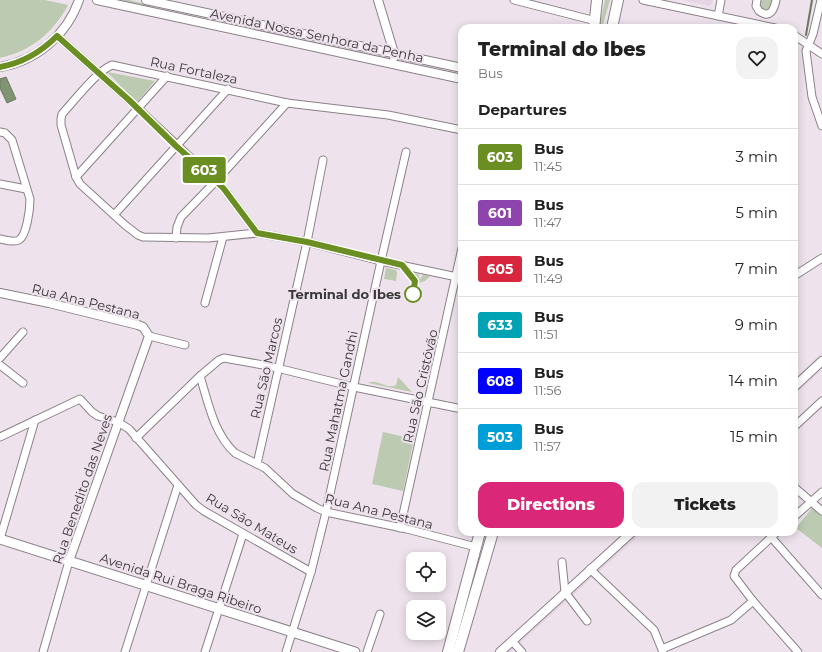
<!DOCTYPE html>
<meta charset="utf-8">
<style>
:root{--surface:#fff;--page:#f2f2f2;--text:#222;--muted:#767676;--line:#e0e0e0;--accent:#db2777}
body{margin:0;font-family:Montserrat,sans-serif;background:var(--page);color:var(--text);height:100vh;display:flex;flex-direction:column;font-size:15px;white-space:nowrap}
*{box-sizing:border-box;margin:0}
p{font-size:13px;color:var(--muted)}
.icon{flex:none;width:22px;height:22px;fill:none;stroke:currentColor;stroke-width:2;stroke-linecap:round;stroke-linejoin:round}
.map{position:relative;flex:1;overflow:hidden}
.panel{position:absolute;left:458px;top:24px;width:340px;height:512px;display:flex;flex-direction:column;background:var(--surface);border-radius:12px;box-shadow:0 2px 10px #0003}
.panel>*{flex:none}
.badge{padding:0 8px;border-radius:3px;font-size:14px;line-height:26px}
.tools{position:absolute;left:406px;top:552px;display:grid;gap:8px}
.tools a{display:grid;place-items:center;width:40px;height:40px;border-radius:8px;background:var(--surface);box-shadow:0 2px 10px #0003;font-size:20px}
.map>.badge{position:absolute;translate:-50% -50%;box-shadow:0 0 0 2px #fff}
h2{padding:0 20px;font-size:15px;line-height:36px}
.round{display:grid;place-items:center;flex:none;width:42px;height:42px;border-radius:12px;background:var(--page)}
.summary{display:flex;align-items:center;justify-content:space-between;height:68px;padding:0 20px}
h1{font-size:19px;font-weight:800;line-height:30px}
.action{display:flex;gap:8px;margin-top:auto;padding:8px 20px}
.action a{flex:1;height:46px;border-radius:12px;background:var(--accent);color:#fff;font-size:16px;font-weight:800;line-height:46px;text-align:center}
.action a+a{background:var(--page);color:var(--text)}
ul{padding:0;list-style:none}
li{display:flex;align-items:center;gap:12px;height:56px;padding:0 20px;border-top:1px solid var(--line)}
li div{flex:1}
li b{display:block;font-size:15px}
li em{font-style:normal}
li .badge{min-width:44px;font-weight:700;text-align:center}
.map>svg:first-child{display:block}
.built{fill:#e5d4e2}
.green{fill:#bccab1}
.water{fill:#809471;stroke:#6b7860}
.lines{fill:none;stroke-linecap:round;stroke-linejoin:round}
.stream{stroke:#6b7860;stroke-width:2}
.minor-casing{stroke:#8b8189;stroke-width:9}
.tertiary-casing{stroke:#8b8189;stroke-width:10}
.secondary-casing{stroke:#8b8189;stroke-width:11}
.primary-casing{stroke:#8b8189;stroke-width:12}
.minor{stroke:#fff;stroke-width:7}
.tertiary{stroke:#fff;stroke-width:8}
.secondary{stroke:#fff;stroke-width:9}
.primary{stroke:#fff;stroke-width:10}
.line-casing{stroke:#fff;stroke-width:9}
.line{stroke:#6b8e23;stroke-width:6}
.stop-dot{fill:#fff;stroke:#6b8e23;stroke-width:2}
.labels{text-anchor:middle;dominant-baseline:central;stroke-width:4;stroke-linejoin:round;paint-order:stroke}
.street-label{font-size:13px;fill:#3a363a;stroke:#eee3ec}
.stop-label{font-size:13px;font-weight:bold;fill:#3a363a;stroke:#eee3ec;text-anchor:end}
</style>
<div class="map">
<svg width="822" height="652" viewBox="0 0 822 652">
<rect width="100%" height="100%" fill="#eee3ec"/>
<g class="built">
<polygon points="683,0 713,0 712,4 709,6"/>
<polygon points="822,353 822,370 794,395 794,379"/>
<polygon points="625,532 643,532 510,652 493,652"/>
</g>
<g class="green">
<path d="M0,0H45L68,5C53,33 31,51 0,58Z"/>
<polygon points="111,0 129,0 151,5 150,8"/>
<polygon points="605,0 610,0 602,28 599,28"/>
<polygon points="760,0 773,0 771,8 766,11 761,9 759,4"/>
<polygon points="107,72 155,81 137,102"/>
<polygon points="386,268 396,270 397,273 396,281 384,279"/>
<polygon points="412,273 418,274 420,279 423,275 430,276 425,281 419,283"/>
<path d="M398,377L412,392L368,383C378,378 386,390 396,385Z"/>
<polygon points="383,432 414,439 403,491 372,484"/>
<polygon points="812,508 822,516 822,548 796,528"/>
</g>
<polygon class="water" points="6,77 16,99 7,103 0,88 0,79"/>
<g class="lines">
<polyline class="stream" points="806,35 812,0"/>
<defs>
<g id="minor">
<polyline points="514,0 596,21"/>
<polyline points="643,0 775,28"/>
<path d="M757,0L756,6L759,11C770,19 774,10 776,0"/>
<polyline points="821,0 813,34 806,51 812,97 822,126"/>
<polyline points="718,16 721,0"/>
<polyline points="794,35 822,54"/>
<polyline points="57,36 129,100 224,189 257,233"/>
<path d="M462,130L388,115L287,103L112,65C97,71 74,101 62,114L61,119V125L76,177L80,184L125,225L138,235L143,237L208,238L257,233L307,242L381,261L462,278"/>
<path d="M0,132L5,133L12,140L30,199C30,208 27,235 19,240C14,243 5,240 0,239"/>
<polyline points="76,177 167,76"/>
<polyline points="0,184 26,189"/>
<polyline points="114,215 228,89"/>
<polyline points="176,238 177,227 181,217 216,181 287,103"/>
<polyline points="794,276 822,258"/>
<polyline points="205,303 223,237"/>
<polyline points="149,336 185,345"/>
<polyline points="0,358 23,332"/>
<polyline points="0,365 23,383"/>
<path d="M200,376C208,402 214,434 235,453L265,468L293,494L317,508L326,512L407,529L476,547"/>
<polyline points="794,427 822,401"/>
<polyline points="0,437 80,399 92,412 98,416 118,422 129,429 196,505 204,511 311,572"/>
<polyline points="136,438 200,376 219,360 224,358 269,366 354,387 462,409"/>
<polyline points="257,464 307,242 323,160"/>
<polyline points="794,487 822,511"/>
<polyline points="794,517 822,492"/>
<polyline points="400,528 462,248"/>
<polyline points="777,532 736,570 734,576 753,601 798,652"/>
<polyline points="771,537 822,595"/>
<polyline points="0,539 35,420"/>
<polyline points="562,562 565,592 587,621"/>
<polyline points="590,569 654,630 663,652"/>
<polyline points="512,641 522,652"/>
<polyline points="662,649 731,620 753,601"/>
<polyline points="43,652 69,561"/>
<polyline points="125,652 178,485"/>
<polyline points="205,652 243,534"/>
<polyline points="286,652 311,572 326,512 381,261 406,152"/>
<polyline points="367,652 380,614"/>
</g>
<g id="tertiary">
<polyline points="97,0 462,79"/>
<polyline points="146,0 462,68"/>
<polyline points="378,0 394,53 394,57"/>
<path d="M0,67C36,61 67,35 79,0"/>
<polyline points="0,293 49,303 138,325 143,327 149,336 69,561"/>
<polyline points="794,387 822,361"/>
<polyline points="500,652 632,532"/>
</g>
<polyline id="secondary" points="0,539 355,652"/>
<g id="primary">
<polyline points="594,28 597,0"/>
<polyline points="612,28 618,0"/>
<polyline points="448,652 480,532"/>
<polyline points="458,652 493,532"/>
</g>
</defs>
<use href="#minor" class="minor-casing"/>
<use href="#tertiary" class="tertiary-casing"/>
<use href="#secondary" class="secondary-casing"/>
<use href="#primary" class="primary-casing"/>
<use href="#minor" class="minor"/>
<use href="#tertiary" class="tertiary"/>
<use href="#secondary" class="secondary"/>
<use href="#primary" class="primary"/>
</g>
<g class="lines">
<defs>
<path id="line" d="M0,67C22,63 41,52 57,36L129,100L176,146L216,181L224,189L257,233L307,242L402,265L415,281L413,294"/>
</defs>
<use href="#line" class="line-casing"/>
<use href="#line" class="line"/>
</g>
<circle class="stop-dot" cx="413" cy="294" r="8"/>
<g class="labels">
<g class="street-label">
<text transform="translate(317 35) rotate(12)">Avenida Nossa Senhora da Penha</text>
<text transform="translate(194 70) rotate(12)">Rua Fortaleza</text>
<text transform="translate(86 301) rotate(14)">Rua Ana Pestana</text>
<text transform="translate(266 368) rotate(-77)">Rua São Marcos</text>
<text transform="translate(420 386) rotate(-77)">Rua São Cristóvão</text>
<text transform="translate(338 401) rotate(-78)">Rua Mahatma Gandhi</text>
<text transform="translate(82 489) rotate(-71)">Rua Benedito das Neves</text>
<text transform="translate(379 511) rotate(14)">Rua Ana Pestana</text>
<text transform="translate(252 523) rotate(31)">Rua São Mateus</text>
<text transform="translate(181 583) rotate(18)">Avenida Rui Braga Ribeiro</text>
</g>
<g class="stop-label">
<text x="401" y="294">Terminal do Ibes</text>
</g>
</g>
</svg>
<div class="tools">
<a><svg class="icon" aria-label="locate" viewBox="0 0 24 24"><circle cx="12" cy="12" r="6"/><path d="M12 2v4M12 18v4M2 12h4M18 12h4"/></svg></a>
<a><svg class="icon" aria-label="layers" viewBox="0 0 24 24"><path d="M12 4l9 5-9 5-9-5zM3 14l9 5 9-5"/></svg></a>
</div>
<b class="badge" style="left:204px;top:170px;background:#6b8e23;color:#fff">603</b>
<section class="panel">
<div class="summary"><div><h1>Terminal do Ibes</h1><p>Bus</p></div><a class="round"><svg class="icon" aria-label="heart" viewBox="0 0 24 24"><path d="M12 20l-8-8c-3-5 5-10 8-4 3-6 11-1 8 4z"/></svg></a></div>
<h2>Departures</h2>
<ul>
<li><span class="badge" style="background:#6b8e23;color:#fff">603</span><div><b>Bus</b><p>11:45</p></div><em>3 min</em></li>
<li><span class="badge" style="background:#8e44ad;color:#fff">601</span><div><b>Bus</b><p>11:47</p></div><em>5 min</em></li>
<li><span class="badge" style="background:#d7263d;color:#fff">605</span><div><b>Bus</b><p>11:49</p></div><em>7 min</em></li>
<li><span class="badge" style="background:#00a3b4;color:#fff">633</span><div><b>Bus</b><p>11:51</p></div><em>9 min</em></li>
<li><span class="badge" style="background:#00f;color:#fff">608</span><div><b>Bus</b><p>11:56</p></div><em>14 min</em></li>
<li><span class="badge" style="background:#009ed6;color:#fff">503</span><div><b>Bus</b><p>11:57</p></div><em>15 min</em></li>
</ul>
<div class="action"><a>Directions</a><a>Tickets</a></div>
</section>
</div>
